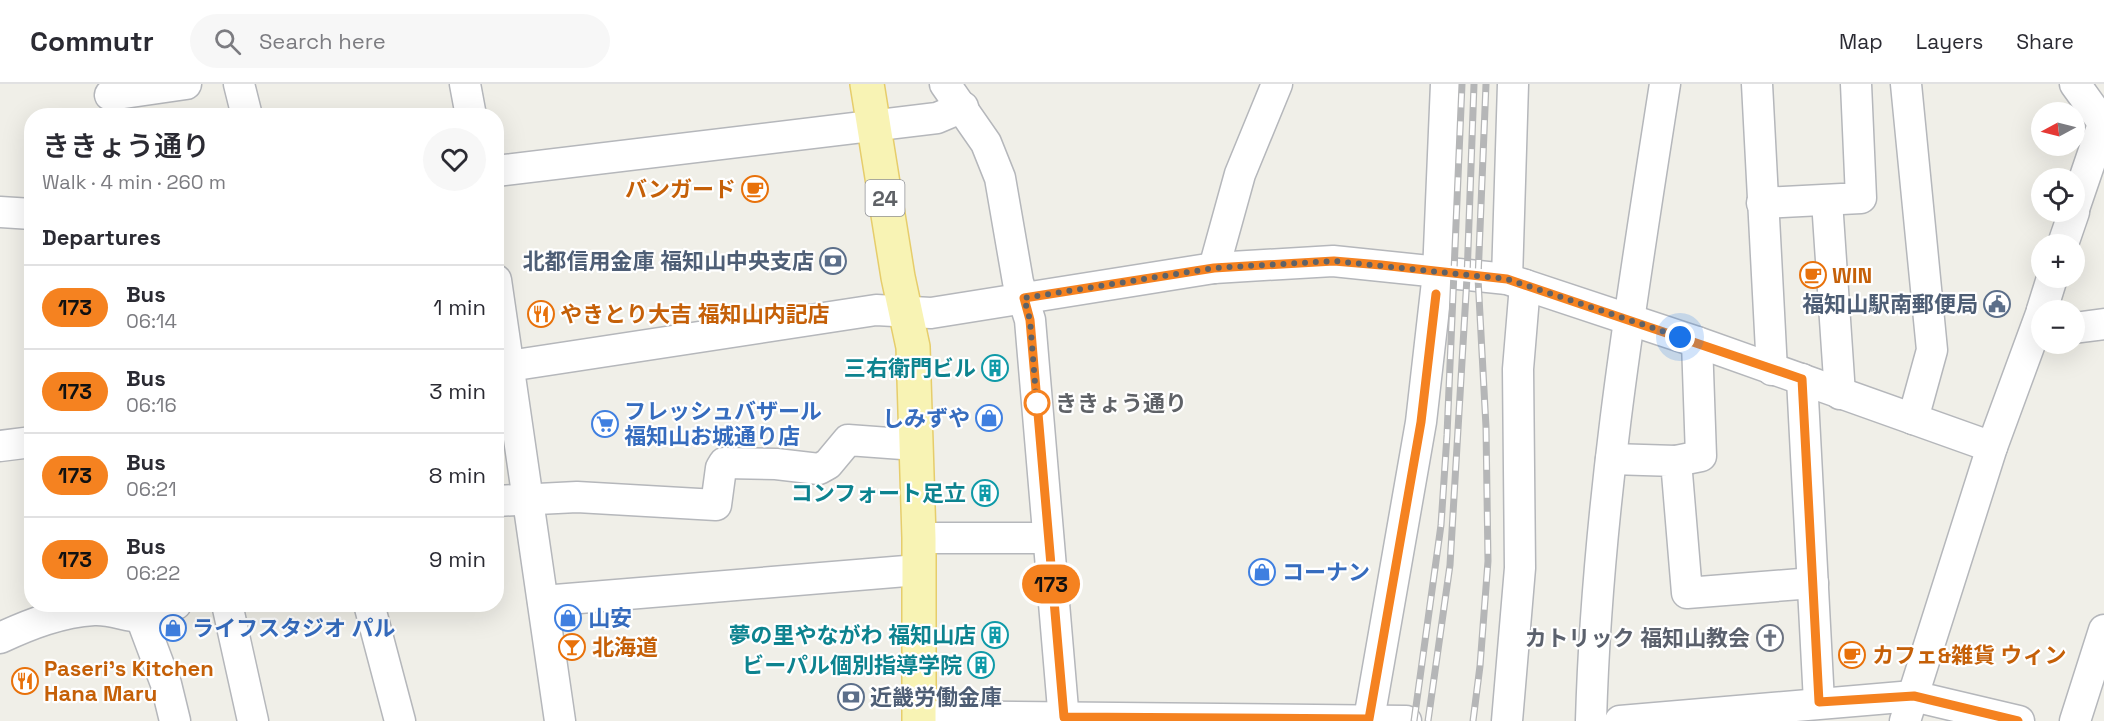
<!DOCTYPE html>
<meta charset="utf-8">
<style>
:root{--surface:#fff;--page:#f7f7f7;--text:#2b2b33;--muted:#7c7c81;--line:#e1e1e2}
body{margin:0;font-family:"Space Grotesk","Noto Sans JP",sans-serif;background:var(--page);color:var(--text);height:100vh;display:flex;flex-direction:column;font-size:22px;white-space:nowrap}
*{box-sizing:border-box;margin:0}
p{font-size:20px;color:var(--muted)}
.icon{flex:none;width:33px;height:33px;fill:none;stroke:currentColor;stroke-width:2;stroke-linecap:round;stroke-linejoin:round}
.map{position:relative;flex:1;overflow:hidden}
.details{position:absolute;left:24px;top:24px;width:480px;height:504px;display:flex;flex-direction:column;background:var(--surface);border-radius:24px;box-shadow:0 6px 24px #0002}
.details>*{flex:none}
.badge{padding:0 12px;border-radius:20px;font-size:21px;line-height:39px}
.needle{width:39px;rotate:263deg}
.buttons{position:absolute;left:2031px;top:18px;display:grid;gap:12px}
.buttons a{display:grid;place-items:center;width:54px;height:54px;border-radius:50%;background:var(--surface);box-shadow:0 6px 24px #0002;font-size:30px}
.you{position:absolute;width:30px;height:30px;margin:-15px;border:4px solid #fff;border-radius:50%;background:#1a73e8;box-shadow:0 0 0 9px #1a73e833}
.map>.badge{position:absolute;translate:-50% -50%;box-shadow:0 0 0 3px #fff}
h2{padding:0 18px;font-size:22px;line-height:54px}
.round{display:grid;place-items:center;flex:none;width:63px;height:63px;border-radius:32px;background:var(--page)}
.overview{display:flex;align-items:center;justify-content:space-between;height:102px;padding:0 18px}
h1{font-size:28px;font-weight:600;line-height:45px}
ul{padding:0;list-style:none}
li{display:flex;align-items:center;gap:18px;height:84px;padding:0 18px;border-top:2px solid var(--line)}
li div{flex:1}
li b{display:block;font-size:22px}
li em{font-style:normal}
li .badge{min-width:66px;font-weight:700;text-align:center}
header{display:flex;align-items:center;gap:36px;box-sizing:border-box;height:84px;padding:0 30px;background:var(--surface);border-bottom:2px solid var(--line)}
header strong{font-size:28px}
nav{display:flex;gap:33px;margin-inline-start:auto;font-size:21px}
.search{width:420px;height:54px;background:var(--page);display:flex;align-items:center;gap:15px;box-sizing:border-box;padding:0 21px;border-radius:33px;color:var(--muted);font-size:22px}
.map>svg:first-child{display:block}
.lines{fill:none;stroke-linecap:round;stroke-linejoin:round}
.minor-casing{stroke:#b5b7bb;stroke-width:33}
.major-casing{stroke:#e6cd6b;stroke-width:36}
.minor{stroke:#fff;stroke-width:30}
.major{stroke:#f8f3b4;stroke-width:33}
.rail-casing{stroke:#b5b6b7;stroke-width:7}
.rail{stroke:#fff;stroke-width:4.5;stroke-dasharray:14;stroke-linecap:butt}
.line-casing{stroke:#fff;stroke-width:14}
.line{stroke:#f58220;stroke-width:9}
.walk{stroke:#5f6267;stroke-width:6;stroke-dasharray:0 10.8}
.stop-dot{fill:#fff;stroke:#f58220;stroke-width:3}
.labels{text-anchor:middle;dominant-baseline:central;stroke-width:4.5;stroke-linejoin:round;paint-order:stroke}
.shield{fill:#fff;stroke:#8f9195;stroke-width:1.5}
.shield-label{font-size:21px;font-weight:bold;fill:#5f6267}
.food-label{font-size:22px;font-weight:bold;fill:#c56008;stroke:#fff;text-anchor:start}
.service-label{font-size:22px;font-weight:bold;fill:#4e5e75;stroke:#fff;text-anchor:end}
.culture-label{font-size:22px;font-weight:bold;fill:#0d838f;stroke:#fff;text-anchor:end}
.stop-label{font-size:22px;font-weight:bold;fill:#5f6267;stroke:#fff;text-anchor:start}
.shop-label{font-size:22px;font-weight:bold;fill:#366cbe;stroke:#fff;text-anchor:start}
.worship-label{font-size:22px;font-weight:bold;fill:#5b616d;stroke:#fff;text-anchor:end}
</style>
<header>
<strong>Commutr</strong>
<div class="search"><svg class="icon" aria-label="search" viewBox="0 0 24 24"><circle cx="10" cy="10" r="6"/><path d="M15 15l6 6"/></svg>Search here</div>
<nav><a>Map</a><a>Layers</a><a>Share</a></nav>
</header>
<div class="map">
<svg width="2104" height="637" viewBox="0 0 2104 637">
<rect width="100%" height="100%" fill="#f0efe8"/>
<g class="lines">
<defs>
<g id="minor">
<polyline points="239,0 247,32"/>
<polyline points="465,0 471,32"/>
<polyline points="945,0 986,59 1000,94 1018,198 1030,236 1064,637"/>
<polyline points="1757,0 1772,286"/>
<polyline points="1906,0 1932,266 1913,335"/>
<polyline points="2075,0 2104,40"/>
<polyline points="110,11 186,0"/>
<polyline points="496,87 937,34 963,23"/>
<polyline points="1827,117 1840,310"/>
<polyline points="1762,119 1861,114 1856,0"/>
<polyline points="2074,125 2104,37"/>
<polyline points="0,128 32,130"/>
<polyline points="2063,160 2074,128"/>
<polyline points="1214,184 1240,90 1277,0"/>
<polyline points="1507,195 1513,0"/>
<polyline points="496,196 560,637"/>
<polyline points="2042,226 2052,194"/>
<polyline points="2074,244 2104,240"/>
<polyline points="496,284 876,226 931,229 1214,184 1333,177 1507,195 1697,258 1992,363"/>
<polyline points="1802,295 1819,618"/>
<polyline points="0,362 32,358"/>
<polyline points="1611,375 1676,377 1687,509 1813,499"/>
<polyline points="1676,377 1701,372 1697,258"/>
<polyline points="496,417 577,413 716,421 721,384 724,379 776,380 819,385 828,380 848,356 916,361"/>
<polyline points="919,454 1048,454"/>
<polyline points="543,517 918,486"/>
<polyline points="136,520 166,600 175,637"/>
<polyline points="227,520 253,637"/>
<polyline points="369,520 400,637"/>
<path d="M0,554C30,540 61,528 94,526C110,525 125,532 140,533C150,534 166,524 176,520"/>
<polyline points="919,632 1406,637"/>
<polyline points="1369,635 1421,338 1438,189 1446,0"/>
<polyline points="1507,637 1520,484 1518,285 1525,201"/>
<path d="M1591,637C1597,423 1632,211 1665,0"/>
<polyline points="1620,637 1913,612 2019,637"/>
<polyline points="1905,637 1992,363 2042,227"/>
<polyline points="2075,637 2104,546"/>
</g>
<polyline id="major" points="867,0 898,193 913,263 919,454 919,637"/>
</defs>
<use href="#minor" class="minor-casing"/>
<use href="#major" class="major-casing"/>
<use href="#minor" class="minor"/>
<use href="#major" class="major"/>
<defs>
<g id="rail">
<polyline points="1414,637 1441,441 1447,351 1462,0"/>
<polyline points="1428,637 1450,481 1467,193 1474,0"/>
<polyline points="1473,637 1480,582 1488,477 1486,343 1478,194 1486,0"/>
</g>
</defs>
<use href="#rail" class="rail-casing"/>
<use href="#rail" class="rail"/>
</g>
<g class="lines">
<defs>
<polyline id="line" points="1436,210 1421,338 1369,635 1064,633 1030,236 1024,214 1214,184 1334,177 1381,181 1507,195 1802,295 1819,618 1914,612 2018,637"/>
</defs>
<use href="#line" class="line-casing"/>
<use href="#line" class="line"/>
<polyline class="walk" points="1037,319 1037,324 1030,236 1024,214 1214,184 1334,177 1507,195 1680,253"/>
</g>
<defs>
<symbol id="cafe-ring" viewBox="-11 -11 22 22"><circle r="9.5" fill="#fff" stroke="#e8710a" stroke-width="1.5"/><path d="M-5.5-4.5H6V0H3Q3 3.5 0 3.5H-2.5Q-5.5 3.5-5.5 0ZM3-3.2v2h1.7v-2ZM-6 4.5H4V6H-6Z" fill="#e8710a"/></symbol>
<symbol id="bank-ring" viewBox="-11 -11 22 22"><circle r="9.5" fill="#fff" stroke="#5c6f8a" stroke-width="1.5"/><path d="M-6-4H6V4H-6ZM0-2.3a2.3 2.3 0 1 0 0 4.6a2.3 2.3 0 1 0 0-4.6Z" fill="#5c6f8a"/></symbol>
<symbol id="civic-ring" viewBox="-11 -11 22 22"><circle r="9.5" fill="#fff" stroke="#5c6f8a" stroke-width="1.5"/><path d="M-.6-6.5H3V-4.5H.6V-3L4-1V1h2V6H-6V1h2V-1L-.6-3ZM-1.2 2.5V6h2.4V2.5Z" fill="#5c6f8a"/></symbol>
<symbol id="restaurant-ring" viewBox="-11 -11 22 22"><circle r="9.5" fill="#fff" stroke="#e8710a" stroke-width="1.5"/><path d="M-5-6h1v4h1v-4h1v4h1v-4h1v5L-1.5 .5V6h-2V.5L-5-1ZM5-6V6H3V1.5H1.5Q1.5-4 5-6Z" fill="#e8710a"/></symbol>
<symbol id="building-ring" viewBox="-11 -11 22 22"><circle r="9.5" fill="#fff" stroke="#0f9aa8" stroke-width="1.5"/><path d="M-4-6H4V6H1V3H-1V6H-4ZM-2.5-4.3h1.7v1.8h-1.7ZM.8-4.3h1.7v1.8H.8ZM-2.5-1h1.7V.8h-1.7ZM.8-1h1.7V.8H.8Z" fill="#0f9aa8"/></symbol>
<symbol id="shop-ring" viewBox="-11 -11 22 22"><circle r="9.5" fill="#fff" stroke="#3f7fe0" stroke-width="1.5"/><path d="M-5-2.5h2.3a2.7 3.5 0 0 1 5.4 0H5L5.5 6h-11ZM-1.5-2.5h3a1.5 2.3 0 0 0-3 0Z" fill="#3f7fe0"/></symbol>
<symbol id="supermarket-ring" viewBox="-11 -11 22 22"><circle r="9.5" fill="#fff" stroke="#3f7fe0" stroke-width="1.5"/><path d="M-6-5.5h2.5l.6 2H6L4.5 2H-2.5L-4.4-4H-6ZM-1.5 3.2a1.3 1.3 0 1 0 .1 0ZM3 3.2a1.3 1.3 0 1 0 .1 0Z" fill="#3f7fe0"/></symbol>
<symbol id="church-ring" viewBox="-11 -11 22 22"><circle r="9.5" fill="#fff" stroke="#6b7280" stroke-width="1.5"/><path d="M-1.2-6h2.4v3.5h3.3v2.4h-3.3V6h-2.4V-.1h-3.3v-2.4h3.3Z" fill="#6b7280"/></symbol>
<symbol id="bar-ring" viewBox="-11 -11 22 22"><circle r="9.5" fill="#fff" stroke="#e8710a" stroke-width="1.5"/><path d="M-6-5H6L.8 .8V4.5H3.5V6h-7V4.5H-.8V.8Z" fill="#e8710a"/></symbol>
</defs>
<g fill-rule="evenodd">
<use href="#cafe-ring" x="740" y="90" width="30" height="30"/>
<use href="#bank-ring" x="818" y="162" width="30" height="30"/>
<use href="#cafe-ring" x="1798" y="176" width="30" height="30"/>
<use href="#civic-ring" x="1982" y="205" width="30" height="30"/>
<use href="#restaurant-ring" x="526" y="215" width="30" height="30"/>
<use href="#building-ring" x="980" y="269" width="30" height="30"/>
<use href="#shop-ring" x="974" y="319" width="30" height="30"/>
<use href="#supermarket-ring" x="590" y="325" width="30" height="30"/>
<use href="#building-ring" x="970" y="394" width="30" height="30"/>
<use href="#shop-ring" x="1247" y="473" width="30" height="30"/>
<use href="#shop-ring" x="553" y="519" width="30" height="30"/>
<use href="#shop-ring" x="158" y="529" width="30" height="30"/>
<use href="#building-ring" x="980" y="536" width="30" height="30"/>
<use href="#church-ring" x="1755" y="539" width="30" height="30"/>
<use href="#bar-ring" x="557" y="548" width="30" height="30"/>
<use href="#cafe-ring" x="1837" y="556" width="30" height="30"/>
<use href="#building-ring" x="966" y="566" width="30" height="30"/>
<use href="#restaurant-ring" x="10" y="582" width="30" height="30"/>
<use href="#bank-ring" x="836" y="598" width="30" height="30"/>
</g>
<circle class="stop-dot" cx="1037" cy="319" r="12"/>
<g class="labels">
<rect class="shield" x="865.5" y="96" width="39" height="36" rx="4.5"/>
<g class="shield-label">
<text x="885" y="114">24</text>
</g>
<g class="food-label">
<text x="736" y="105" text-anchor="end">バンガード</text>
<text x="1832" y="191">WIN</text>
<text x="560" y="230">やきとり大吉 福知山内記店</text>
<text x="592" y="563">北海道</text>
<text x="1872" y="571">カフェ&amp;雑貨 ウィン</text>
<text x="44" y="584">Paseri's Kitchen<tspan x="44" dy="25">Hana Maru</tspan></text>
</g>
<g class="service-label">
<text x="814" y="177">北都信用金庫 福知山中央支店</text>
<text x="1978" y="220">福知山駅南郵便局</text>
<text x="870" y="613" text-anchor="start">近畿労働金庫</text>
</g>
<g class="culture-label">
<text x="976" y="284">三右衛門ビル</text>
<text x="966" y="409">コンフォート足立</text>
<text x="976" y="551">夢の里やながわ 福知山店</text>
<text x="962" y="581">ビーパル個別指導学院</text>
</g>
<g class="stop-label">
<text x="1055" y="319">ききょう通り</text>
</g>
<g class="shop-label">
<text x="624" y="327">フレッシュバザール<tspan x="624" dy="25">福知山お城通り店</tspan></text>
<text x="970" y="334" text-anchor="end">しみずや</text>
<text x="1282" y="488">コーナン</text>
<text x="588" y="534">山安</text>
<text x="192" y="544">ライフスタジオ パル</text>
</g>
<g class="worship-label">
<text x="1750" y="554">カトリック 福知山教会</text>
</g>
</g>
</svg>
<div class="buttons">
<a><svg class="needle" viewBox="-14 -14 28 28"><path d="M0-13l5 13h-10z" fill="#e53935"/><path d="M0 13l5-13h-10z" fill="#7c7c81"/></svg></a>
<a><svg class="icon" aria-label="locate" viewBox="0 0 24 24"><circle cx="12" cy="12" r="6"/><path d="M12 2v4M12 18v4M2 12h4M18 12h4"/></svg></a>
<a>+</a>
<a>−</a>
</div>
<div class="you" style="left:1680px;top:253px"></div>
<b class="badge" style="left:1051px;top:500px;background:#f58220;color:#111">173</b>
<section class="details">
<div class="overview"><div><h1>ききょう通り</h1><p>Walk · 4 min · 260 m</p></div><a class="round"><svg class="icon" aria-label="heart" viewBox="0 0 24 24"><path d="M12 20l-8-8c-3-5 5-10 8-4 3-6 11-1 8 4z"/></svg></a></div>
<h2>Departures</h2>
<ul>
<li><span class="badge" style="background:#f58220;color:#111">173</span><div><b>Bus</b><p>06:14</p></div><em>1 min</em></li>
<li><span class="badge" style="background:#f58220;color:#111">173</span><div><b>Bus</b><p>06:16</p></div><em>3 min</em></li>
<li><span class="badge" style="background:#f58220;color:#111">173</span><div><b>Bus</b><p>06:21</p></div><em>8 min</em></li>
<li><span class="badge" style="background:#f58220;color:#111">173</span><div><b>Bus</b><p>06:22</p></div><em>9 min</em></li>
</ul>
</section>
</div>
